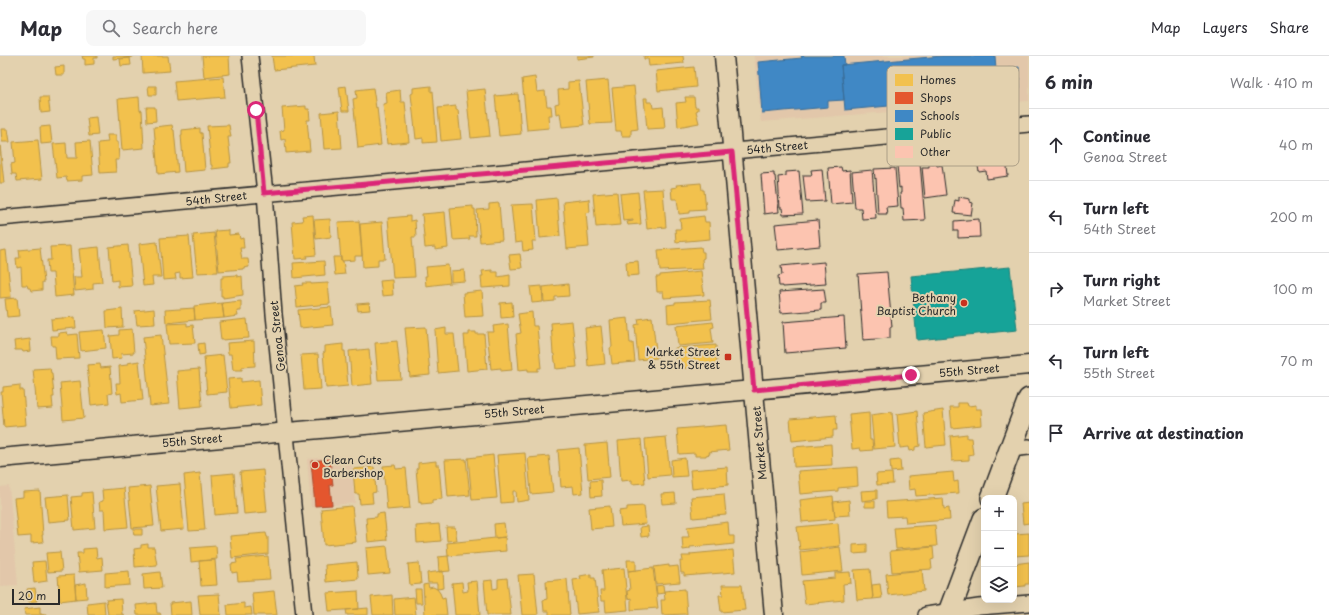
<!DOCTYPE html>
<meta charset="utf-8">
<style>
body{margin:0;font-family:"Playpen Sans",sans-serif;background:#f7f7f7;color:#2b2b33}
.controls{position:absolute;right:12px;bottom:12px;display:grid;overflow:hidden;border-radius:8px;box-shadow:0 4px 16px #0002}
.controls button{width:36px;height:36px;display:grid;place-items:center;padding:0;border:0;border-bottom:1px solid #e1e1e2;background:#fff;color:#2b2b33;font:20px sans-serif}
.scale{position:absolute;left:12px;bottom:10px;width:48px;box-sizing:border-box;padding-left:4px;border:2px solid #2b2b2b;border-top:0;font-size:11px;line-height:14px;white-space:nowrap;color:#2b2b2b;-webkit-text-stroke:3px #e3d1ae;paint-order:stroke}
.stop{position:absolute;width:12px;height:12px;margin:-9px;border:3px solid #db2777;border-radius:50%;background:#fff}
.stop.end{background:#db2777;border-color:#fff;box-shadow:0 1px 4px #0008}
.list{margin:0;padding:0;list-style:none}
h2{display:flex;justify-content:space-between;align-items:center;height:52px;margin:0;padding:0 16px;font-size:17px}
h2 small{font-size:13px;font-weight:400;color:#7c7c81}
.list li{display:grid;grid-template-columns:26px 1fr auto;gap:12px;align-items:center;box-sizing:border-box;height:72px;padding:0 16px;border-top:1px solid #e1e1e2}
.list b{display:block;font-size:15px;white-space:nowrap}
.list p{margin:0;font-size:13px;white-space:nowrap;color:#7c7c81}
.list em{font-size:13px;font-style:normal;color:#7c7c81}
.icon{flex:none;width:22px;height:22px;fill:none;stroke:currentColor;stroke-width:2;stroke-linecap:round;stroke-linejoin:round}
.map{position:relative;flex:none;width:1029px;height:559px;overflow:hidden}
header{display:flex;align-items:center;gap:24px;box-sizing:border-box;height:56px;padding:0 20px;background:#fff;border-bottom:1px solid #e1e1e2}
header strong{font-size:19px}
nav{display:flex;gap:22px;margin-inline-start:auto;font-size:14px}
.search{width:280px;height:36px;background:#f7f7f7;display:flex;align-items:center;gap:10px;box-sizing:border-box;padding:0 14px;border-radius:8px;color:#7c7c81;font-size:15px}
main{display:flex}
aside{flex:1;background:#fff}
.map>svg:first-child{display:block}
.built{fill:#e2c7aa}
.homes{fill:#f2c14e;stroke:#b69444}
.shops{fill:#e4572e;stroke:#ac4a2d}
.schools{fill:#3f88c5;stroke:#396c97}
.public{fill:#17a398;stroke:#1d7f77}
.building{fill:#fcc4b0;stroke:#2b2b2b}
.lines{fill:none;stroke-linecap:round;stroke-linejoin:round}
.minor-casing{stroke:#2b2b2b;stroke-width:18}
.tertiary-casing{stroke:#2b2b2b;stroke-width:21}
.secondary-casing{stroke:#2b2b2b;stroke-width:24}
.minor{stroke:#e3d1ae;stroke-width:15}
.tertiary{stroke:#e3d1ae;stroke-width:18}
.secondary{stroke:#e3d1ae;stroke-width:21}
.route{stroke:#db2777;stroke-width:5}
.poi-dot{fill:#c8321e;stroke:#e3d1ae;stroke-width:1.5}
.labels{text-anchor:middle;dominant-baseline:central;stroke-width:4;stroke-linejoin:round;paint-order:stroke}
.street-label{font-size:11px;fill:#2b2b2b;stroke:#e3d1ae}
.poi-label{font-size:11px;fill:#2b2b2b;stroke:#e3d1ae;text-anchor:end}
.key{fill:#e3d1ae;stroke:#ac9f87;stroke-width:1}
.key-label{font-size:11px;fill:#2b2b2b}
</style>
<header>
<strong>Map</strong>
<div class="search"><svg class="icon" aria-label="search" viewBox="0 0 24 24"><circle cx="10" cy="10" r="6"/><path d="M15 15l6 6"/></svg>Search here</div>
<nav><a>Map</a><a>Layers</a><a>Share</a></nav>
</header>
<main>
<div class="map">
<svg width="1029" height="559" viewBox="0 0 1029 559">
<rect width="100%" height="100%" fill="#e3d1ae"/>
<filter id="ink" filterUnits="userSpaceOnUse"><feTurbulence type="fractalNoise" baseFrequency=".025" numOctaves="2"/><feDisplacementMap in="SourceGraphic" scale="8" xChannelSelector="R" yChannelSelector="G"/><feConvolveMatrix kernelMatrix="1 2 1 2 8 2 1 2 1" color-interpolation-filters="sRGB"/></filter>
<g filter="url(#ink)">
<path class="built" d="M754 0H1029V45L761 66Z
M351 399 355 447 311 451 307 403Z
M9 430 18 529 0 530V431Z"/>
<path class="homes" d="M82 0H97V2H94V8L85 9V3H83Z
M113 0H133V1L113 3Z
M142 0H168L170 15 143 17Z
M202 0H229L230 18 204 21Z
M272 0H314L315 10 274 14Z
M577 0H594V1L577 3Z
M644 0H683L684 7 649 10 648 3H644Z
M130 2 131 9 121 10 120 3Z
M64 10V19H56L55 11Z
M694 11 696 31 658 35 656 15Z
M223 21 225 41 176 45 174 25Z
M535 21 537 36 545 35 547 50H551L552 59H548L549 72 527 74 522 23Z
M608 24 612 67 590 68 586 26Z
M579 25 584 69 562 71 560 57 556 58 555 48 559 47 558 34 568 33V26Z
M148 30H156V39H149Z
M346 30 349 55H342L339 31Z
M431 30V36L433 35 437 86 423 87V82L416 83 411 38 413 37V32Z
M634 30 638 73 631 74V80H622L621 75H616L612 32Z
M373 32 376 52 377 51 381 89 358 92 353 43 357 42 356 34Z
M485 33 490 80 471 82 466 35Z
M400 34 401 46H405L409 86 387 88 383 48 387 47 386 36Z
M518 38 521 78 499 80 495 40Z
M40 41H48L50 56 41 57Z
M139 41 140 55 142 54 144 92 122 94 118 43Z
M685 41H694L695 51H698V54L696 55 699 67 678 71 676 47 686 46Z
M644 42H647V46H652L653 52 663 51 665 72 647 73Z
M306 50V53H309L310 64H307L310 95 286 97 285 83 281 84 280 75 284 74 282 52Z
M456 50V54H458L461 83 441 85 438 52Z
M146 51H155L156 65 147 66Z
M339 55 342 92 324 93 321 57Z
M96 61 98 79 89 80 87 62Z
M172 69 173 74H174L178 116 158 118 154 71Z
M229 69 231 81H228L231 107H229V111L212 113V109H211L207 70Z
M50 70 52 87 41 88 40 71Z
M200 72V77H202L205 114 184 116 181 79H182V74Z
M1 73H8L10 86H2Z
M107 79H116V86H118L119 104H115L116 116 100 117 98 87 108 86Z
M38 84 42 123 17 125 16 118H12L11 108 15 107 13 86Z
M90 85 93 119 82 120V124L67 125 66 121 57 122 53 88 66 87 67 102H77L76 86Z
M0 89 4 127H0Z
M701 127 702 134H704L706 153 690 154V157L679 158 677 143H672L671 132 677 131 676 129Z
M663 133 666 171 647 173 643 134Z
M617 136 620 169 596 171 593 138Z
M638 136 641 168 628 169 627 166 633 165V164L623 165 620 138Z
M557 142 560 180 540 182 537 144Z
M589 143 590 156 586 157 589 191 567 193 563 146Z
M499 147 502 184 480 186 477 154 489 153V148Z
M533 148 536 185H532L533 194 523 195 522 186 515 187 511 149Z
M473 150V153H475L476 180H469L470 183 453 184 450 152Z
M445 156 448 192 435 194V191L425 192 422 158Z
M313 159 316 199 306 200 307 202 295 203 292 166 303 165 302 160Z
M410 160V165L415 164 416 181H412L415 221 393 222 388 162Z
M704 160 705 166H709L710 183 676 186 675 173H681L680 163Z
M330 163 331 181 316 183 314 164Z
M359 165 362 200H355V204L341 205 338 166Z
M382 166 385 203H378V210L363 211 360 168Z
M229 174V179L239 178 240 183 243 182 244 192H240L242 203H248L249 211 243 212V213L219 215 215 175Z
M214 177 218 216 197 217 193 179Z
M189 180 193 221 180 222V217L175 218 176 223 163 224 160 182Z
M157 186 161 221H152L153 229 143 230 139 188Z
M128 189 132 230 118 231V224L112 225 109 191Z
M70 190 74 239 55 241 53 217H48L47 204H51L50 191Z
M99 191 102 226 93 227V233L75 235 74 221H82L79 193Z
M701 191 702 196H704V202L702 203 703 213 660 215 658 194Z
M40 192 44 226H42V234L31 235 30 232H28L27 229H22L21 211 17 212 16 202H20L19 194Z
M6 194 11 241 0 242V195Z
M520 198 522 212 511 213 509 199Z
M333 201H341V205H343L345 218 335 219Z
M324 205 325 219 294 222 293 207Z
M638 205 639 219 627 220 626 206Z
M448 209 450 227 426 230 425 220H427L426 211Z
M464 214 465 225 451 226V215Z
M492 214V216H498V221L510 219V230L482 232 481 220H483L482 215Z
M701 215 704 239 664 242 663 236H657L656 221H660V219Z
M237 219V221L242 220 243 239 223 242V240H221V222H223V220Z
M392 224 393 239 382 240 380 225Z
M302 227H311V228L328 227 330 248 297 251 295 230 303 229Z
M568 228 569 240 555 241V245L544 246 543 231Z
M542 230 543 246 532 247 530 231Z
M482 235 484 260 465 261 463 237Z
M17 242 19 260 7 261 5 243Z
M710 244 712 263 668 267 667 249 675 248V246Z
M241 245V255H237L238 260 224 262 222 247Z
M512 246 513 261 501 262 500 247Z
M222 247 224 262 195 264 194 250Z
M369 247 370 254 358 255 357 248Z
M331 251 333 269 300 272 298 254Z
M194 252 195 264 166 267 165 254Z
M122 253 123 271 107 272 106 255Z
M154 253 155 268 137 269 135 255Z
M532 256 533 270H537L541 312H538V315H528V313L519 314 516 278 521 277 518 258Z
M75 261 76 272 52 274 51 263Z
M652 261 657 302 638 304 635 269 639 268 638 263Z
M628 262 630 287H633L635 306 612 308 610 292 612 291 610 264Z
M247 263 249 282 221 284 219 266Z
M572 265 577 311 556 313 554 298H553L551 267Z
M713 266 714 271 711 272 713 287 678 290 676 270Z
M187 267V270L193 269 195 287 169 288 167 268Z
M508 268 512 314 501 315V312L491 313 487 276H494L493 270Z
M601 270 605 308 588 310 585 272Z
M426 271 430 319 410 321 405 272Z
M446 272V278H454L458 315 438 317 435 274Z
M132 273 134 297 121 298 122 302 112 303 110 280 119 279V274Z
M104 274 106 292 81 295 79 276Z
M67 276 68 279 77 278 79 302 56 303 55 290H52L51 280H59V277Z
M469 276H476V278H484L487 313 467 315 464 279H469Z
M161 279 169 348 150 350 143 281Z
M30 283 31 295 23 296 22 294H15L14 285Z
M254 285 255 310 242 311V314H233L231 298H228L227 287Z
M397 285 401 323 378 324 375 287Z
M204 287 205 298 199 299 198 288Z
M343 288V295H345L348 330 326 332 323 297 325 296V290Z
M716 289 717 309 677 313 675 292Z
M369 293 372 328 352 330 349 295Z
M318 298 321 333 304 334 301 299Z
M223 299 227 336 207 338 204 301Z
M139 305 143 344 122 346 121 337 117 338 116 327H120L119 310 127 309V307Z
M100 308 101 312 110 311 112 337 108 338 109 347 91 349 87 309Z
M50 312 51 317H52L54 341H52L53 352 37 353 33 313Z
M199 313 202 350 180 352 177 315Z
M241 322V326L259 324 261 349 231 352 228 323Z
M80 325 84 362 63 364 60 327Z
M20 329V334H23L26 369 4 371 1 336H3V331Z
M958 347H967L968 350 976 349V353H981L982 369 952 372 950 351H958Z
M943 354 946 389 926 391 923 357Z
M917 355 920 390 915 391V394L910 395 909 391 900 392 897 358Z
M869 356 870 384H872L873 394 861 395 860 392 852 393 849 358Z
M892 356 895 391 874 393 871 359Z
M836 359 837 374H833V381L792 385 790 363Z
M726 369 729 394 709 396 710 398 706 399V400H695V397L679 398 677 373Z
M967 378V382H971L973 398 969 399V404L952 405 950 380Z
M666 381 670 419 648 421 645 383Z
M641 383 645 427 632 428V424L621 425 618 385Z
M607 387 610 421 588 423 585 389Z
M831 388 832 409 794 411 793 391Z
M579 392 583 437 574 438 573 430 561 431 558 394Z
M525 397 529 444 517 446 516 435H513V446L501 447 497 399Z
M493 399 497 442 472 444 468 402Z
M549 400 553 436 531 438 528 402Z
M685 402 687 420 672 421 671 404Z
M466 403 470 439 448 441 445 404Z
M900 404 901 415 891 416 890 405Z
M436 405V409H439L442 443 432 444V447L421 448V445L419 446 416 413 418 412V407Z
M395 409 396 413 406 412 410 452 387 454 383 410Z
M374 411 376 436 372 437 373 447 360 448 359 438H355L353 413Z
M727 411 728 429 692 433 690 414Z
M857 411 858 430 838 432V435L800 438 798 415Z
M263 414 267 456 244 458 240 416Z
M953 416 954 426 958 425 959 437 916 440 915 433 909 434 908 420Z
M200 417 205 474 189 475 184 419Z
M234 417 237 457 215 459 212 419Z
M892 417 893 428 877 429 876 418Z
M601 424 602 440 591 441 590 425Z
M180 428 184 473 161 475 156 430Z
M150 430 154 470 132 472 128 432Z
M124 432 128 471 105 473 104 454H100L99 446 103 445 102 434Z
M877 434V443L862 445 861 435Z
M40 435 43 479H42L43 486 31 487V480L18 481 14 442 23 441V436Z
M92 436 95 472 74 474 71 441 82 440V437Z
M675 437 676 447 662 448 661 438Z
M724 438 726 459 693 462 691 441Z
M68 439 70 464 48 466 45 441Z
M833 440 835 463 802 466 800 444Z
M943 442 944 453 949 452 950 464 906 467 905 460 887 461 886 446Z
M849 444 850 459 835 460 833 446Z
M865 445H875V451H865Z
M1029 447V467L1023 468 1021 448Z
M352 450 356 486 324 489 321 453Z
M610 450 612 471 591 473 589 452Z
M644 450 646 468 621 470 619 455 627 454V451Z
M384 457 387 484 368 486 366 462 377 461V458Z
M728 466 729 480H734V488L716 490V489L690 491V493L683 494 682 481H689L687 471Z
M504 467 506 481 495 482 494 468Z
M838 467 840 490 800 494 797 471Z
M439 468 441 485 417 487 416 470Z
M935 469 937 490 896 493 894 472Z
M648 470 649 480 641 481 640 471Z
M446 471H455L457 484 447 485Z
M133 473H142V479H134Z
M266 477 267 481H268V498L232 502 230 480Z
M1029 477V499L1014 500V478Z
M505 481 506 495 448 500 447 487Z
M148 488V491H154L157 509 135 511 134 493 141 492V489Z
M867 488V497L853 498V489Z
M216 490 217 503 191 506 190 492Z
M387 490 390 517 368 519 366 492Z
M840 491 843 515 802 519 800 496Z
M933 491 934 503 931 504 932 513 892 516 890 495Z
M96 492 97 502 102 501 103 514 79 516 77 497H83V493Z
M733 494 735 516 684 520V517H681L680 505H683L682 500H690V498Z
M60 496 62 515 48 516 46 497Z
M268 500 270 523 238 525 237 516 232 517 231 508 237 507 236 503Z
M448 500 450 515 439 516 438 501Z
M215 504 217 529 201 530 199 505Z
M627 504H636V514L628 515Z
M45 505 47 525 34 527 32 506Z
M357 506 358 523 326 526 325 509Z
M1029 506V528H1025V530L1014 531V508Z
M419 507 421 528 410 529 408 508Z
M669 509V511L678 510 680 526 656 528 654 511Z
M624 512 628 554 606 556 605 545H601L600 535H604L602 514Z
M653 512 658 552 631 554V542L628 543 627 535 630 534 628 515Z
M870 513 873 543 857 544 854 514Z
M922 514 924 535 888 539 886 518Z
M129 515 130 529 105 531V517Z
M443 515 444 532 437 533V527H428L427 517Z
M160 516 162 532 144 533 143 518Z
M850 516 851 527 843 528 844 544 805 548 802 525 835 522V517Z
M534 518 538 559H522L518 519Z
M591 518V522H595L599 556 577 558 573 524 581 523 580 520Z
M74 519 76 543 60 545 58 520Z
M507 522 511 559H487L484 525 492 524 493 533 498 532V523Z
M567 523 570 559H549V555H544L543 544 547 543 546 525Z
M477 525 480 559H455L452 527 462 526 463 536 468 535 467 526Z
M86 527 87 542 76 543 75 529Z
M428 528 429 532 433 531 437 533 440 537 442 542 445 541 447 559H425L423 529Z
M880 528 882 542 873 543 872 529Z
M663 529 664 537 657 538 656 530Z
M722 529H742L745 554 721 556 719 539H723Z
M35 532 37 545 29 546 27 533Z
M415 533H421L422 547H416Z
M685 533 687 558 662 559 661 544H665L664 535Z
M274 535 277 559H254L252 537Z
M358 535 359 553 329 555 327 537Z
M219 538 221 559H200L198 539Z
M392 539 393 559H373L371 541Z
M414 541 416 559H395L394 543Z
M121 543 122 558 124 559H108L106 544Z
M104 545 105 559H88L87 547Z
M191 545 192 559H171L170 547Z
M156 547 157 557H160L161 559H137L136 549Z
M244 547V552L251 551 252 559H228L227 549Z
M40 551V558H46V559H25L24 553Z
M368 552V559H347L346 554Z"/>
<path class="shops" d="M330 403 333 429H330L332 449 315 450 311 405Z"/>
<path class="schools" d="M801 0H844L845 9H841L844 44 828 45V51L762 57 758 6 802 2Z
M942 0H995L996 14 1019 11 1020 32 1008 33 1007 22 997 23 998 40 845 54 841 9Z"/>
<path class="public" d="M1010 211 1017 274 917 284 911 220Z"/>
<path class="building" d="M1001 98V101L1013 100 1014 110 1007 111 1008 120 987 123 986 115 979 116 977 104 985 103 984 100Z
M920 107 925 164 904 165 903 152H901L900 137H901V131L899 132 897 109Z
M936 107 937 110 942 109 946 139 925 142 922 111H929V108Z
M841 111 842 115 850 114 852 146 831 148 828 112Z
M895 112 898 150 886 151 887 158H878L876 122 875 123 874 113Z
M822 113 825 145 806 146 803 119H812L811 114Z
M872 114 876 162 862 163 861 152H855L852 116Z
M799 115 803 158 783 159 782 152H780L778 121 786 120V116Z
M774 117V120H775L779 156 764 158 761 118Z
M959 141 970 143V146L973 147 971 159 953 157 955 144 959 145Z
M979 163 980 181 958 182V175H954V165Z
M818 164 820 190 778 194 775 168Z
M824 206 826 228 783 231V230H779L778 220 782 219 781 210Z
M887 216 892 271H890V282L863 284 858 218Z
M824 233 826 247H821V254L781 257 779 236Z
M844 261 846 292 785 297 783 266Z"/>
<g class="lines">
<defs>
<path id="minor" d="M250 0 265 137 274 258 304 559
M0 162 1029 68
M1010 393 1029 391
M926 559 979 551 1029 547"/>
<path id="tertiary" d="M724 0 774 559
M0 402 1029 309"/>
<path id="secondary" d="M992 442 1029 343
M948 559 984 463"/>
</defs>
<use href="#minor" class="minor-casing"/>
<use href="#tertiary" class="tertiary-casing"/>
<use href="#secondary" class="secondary-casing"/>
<use href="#minor" class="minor"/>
<use href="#tertiary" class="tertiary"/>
<use href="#secondary" class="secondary"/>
</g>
</g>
<g class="lines" filter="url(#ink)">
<path class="route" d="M256 54 264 137 732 96 754 334 911 319"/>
</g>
<g class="poi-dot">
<circle cx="964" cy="247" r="4"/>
<rect x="724" y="297" width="8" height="8" rx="2"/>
<circle cx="315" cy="409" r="4"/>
</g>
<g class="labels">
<g class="street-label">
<text transform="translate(777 91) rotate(-5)">54th Street</text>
<text transform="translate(216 142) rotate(-6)">54th Street</text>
<text transform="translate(277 280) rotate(-96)">Genoa Street</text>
<text transform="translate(969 314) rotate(-5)">55th Street</text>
<text transform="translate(514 355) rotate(-5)">55th Street</text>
<text transform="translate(192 384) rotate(-5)">55th Street</text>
<text transform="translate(759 387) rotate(-95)">Market Street</text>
</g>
<g class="poi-label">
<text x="956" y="241">Bethany<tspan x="956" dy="13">Baptist Church</tspan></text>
<text x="720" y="295">Market Street<tspan x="720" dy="13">&amp; 55th Street</tspan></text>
<text x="323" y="403" text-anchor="start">Clean Cuts<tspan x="323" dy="13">Barbershop</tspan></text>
</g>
</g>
<rect x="887" y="10" width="132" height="100" rx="6" class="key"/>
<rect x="895" y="18" width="18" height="12" fill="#f2c14e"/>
<rect x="895" y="36" width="18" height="12" fill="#e4572e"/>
<rect x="895" y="54" width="18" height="12" fill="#3f88c5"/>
<rect x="895" y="72" width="18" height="12" fill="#17a398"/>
<rect x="895" y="90" width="18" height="12" fill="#fcc4b0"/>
<g class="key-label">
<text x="920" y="28">Homes</text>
<text x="920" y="46">Shops</text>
<text x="920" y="64">Schools</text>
<text x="920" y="82">Public</text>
<text x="920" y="100">Other</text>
</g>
</svg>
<div class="controls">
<button>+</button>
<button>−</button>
<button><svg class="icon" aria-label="layers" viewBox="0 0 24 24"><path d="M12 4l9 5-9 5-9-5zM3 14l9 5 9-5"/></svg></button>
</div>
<div class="scale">20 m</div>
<div class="stop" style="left:256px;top:54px"></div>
<div class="stop end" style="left:911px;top:319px"></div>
</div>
<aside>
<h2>6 min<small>Walk · 410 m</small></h2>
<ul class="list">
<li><svg class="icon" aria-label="ahead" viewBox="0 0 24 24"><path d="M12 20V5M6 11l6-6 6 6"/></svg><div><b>Continue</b><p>Genoa Street</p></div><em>40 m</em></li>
<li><svg class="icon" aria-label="left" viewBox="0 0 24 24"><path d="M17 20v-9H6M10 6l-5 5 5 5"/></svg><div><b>Turn left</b><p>54th Street</p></div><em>200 m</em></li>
<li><svg class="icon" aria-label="right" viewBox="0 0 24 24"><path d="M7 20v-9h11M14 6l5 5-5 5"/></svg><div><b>Turn right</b><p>Market Street</p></div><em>100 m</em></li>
<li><svg class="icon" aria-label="left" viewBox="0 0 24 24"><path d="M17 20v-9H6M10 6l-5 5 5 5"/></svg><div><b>Turn left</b><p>55th Street</p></div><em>70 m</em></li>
<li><svg class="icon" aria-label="arrive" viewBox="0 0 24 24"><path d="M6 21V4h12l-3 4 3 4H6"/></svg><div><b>Arrive at destination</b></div></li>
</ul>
</aside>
</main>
